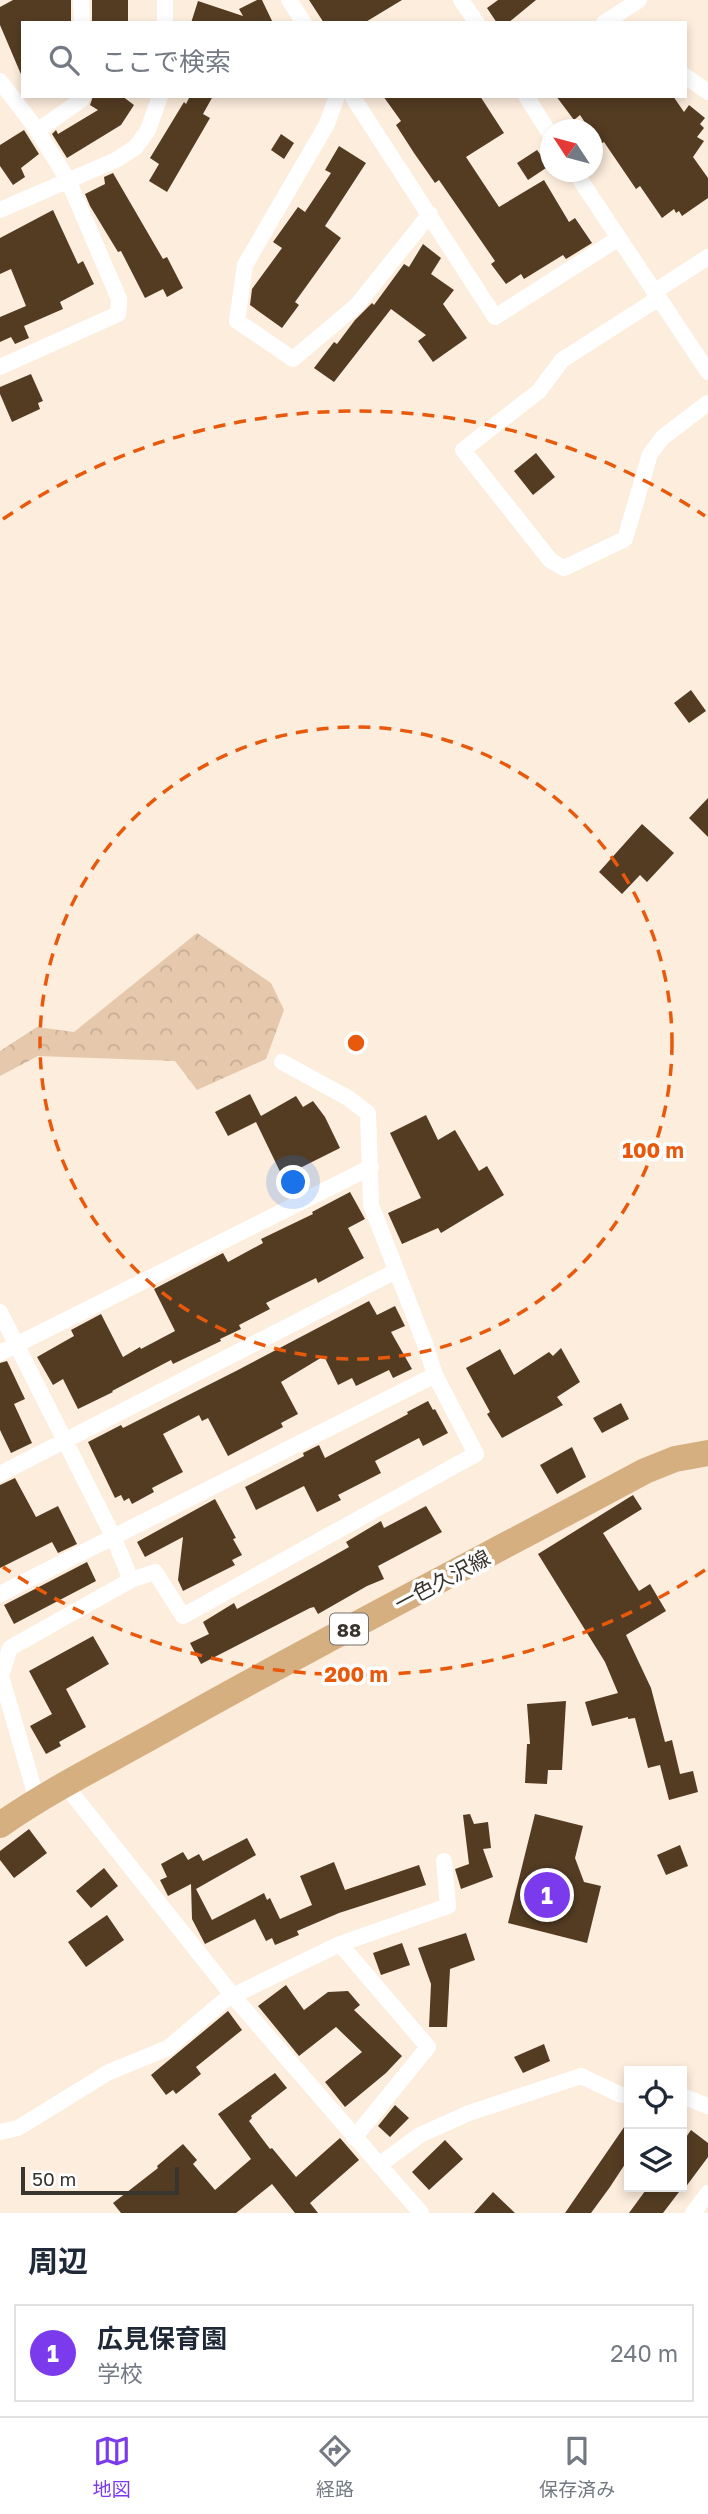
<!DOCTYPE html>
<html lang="ja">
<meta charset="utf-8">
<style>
body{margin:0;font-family:"Golos Text","Noto Sans JP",sans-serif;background:#f6f6f7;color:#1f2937}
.controls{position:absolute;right:21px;bottom:21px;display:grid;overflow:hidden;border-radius:0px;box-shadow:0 4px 10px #0003}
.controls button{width:63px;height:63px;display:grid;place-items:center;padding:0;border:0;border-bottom:2px solid #e0e1e3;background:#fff;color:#1f2937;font:35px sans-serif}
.compass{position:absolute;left:540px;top:119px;width:63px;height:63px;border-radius:50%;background:#fff;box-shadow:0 4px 10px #0003;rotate:306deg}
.scale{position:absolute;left:21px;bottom:18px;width:158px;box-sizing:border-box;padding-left:7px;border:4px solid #3a342e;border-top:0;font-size:19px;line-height:24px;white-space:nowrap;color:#3a342e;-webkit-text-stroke:5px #fff;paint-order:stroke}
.you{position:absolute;left:294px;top:1183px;width:24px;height:24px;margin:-18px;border:5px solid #fff;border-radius:50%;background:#1a73e8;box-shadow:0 0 0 10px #1a73e833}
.badge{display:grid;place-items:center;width:46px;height:46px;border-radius:50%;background:#7c3aed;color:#fff;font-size:23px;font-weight:700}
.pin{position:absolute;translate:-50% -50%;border:4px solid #fff;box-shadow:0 2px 7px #0006}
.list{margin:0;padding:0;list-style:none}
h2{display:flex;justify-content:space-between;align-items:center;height:91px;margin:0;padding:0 28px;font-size:30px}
h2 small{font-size:23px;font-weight:400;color:#747a83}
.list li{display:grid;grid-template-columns:46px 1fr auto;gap:21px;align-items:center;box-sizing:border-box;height:98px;margin:0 14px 14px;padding:0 14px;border:2px solid #e0e1e3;border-radius:0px}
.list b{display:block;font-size:26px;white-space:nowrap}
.list p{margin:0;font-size:23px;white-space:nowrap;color:#747a83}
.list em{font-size:23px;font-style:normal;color:#747a83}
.icon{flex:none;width:38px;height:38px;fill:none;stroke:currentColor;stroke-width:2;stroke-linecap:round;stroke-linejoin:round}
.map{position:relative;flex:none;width:708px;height:2213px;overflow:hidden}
.search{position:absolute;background:#fff;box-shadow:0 4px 10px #0003;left:21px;right:21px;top:21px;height:77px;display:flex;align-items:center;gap:18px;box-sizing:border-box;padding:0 24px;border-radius:0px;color:#747a83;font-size:26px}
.sheet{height:203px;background:#fff}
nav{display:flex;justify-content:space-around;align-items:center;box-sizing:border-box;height:98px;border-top:2px solid #e0e1e3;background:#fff;font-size:19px;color:#747a83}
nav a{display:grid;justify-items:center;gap:4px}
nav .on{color:#7c3aed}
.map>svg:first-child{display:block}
.forest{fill:url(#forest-crowns)}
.building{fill:#543c23}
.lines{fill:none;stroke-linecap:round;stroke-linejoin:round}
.minor{stroke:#fff;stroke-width:16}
.primary{stroke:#d6af80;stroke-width:26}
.ring{fill:none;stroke:#e8590c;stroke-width:3.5;stroke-dasharray:12 9}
.labels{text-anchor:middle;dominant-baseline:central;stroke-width:7;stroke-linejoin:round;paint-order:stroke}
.shield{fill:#fff;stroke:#75716d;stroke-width:2}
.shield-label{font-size:19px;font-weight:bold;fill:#3a342e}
.street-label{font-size:21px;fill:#3a342e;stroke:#fff}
.centre{fill:#e8590c;stroke:#fff;stroke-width:3.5}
.ring-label{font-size:21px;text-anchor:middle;font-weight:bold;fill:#e8590c;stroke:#fff;stroke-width:7;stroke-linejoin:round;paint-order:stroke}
</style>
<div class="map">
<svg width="708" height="2213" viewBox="0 0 708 2213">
<defs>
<pattern id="forest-crowns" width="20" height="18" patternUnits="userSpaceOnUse" patternTransform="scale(1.75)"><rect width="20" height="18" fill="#e6c9ac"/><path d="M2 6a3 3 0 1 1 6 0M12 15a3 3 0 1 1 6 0" fill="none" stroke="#c6ad94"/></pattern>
</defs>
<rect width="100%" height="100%" fill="#fdeddd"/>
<path class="forest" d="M197 933 271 983 284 1010 266 1059 197 1090 175 1061 38 1056 0 1076V1051L37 1027 74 1032Z"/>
<path class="building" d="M13 0H71V23H23V79L0 25V7Z
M92 0H128V23H92Z
M257 0H262L273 23H191L198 1 243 16 239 9Z
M309 0H402L364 23H324Z
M498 0H536L508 23H497L487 8Z
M93 96H122L134 105 121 125 67 158 52 134 56 130 58 134 98 110 90 105Z
M190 96H213L203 114 210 118 167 192 149 181 159 164 150 158 184 102 186 104Z
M383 96H480L504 133 466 157 499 207 544 180 569 222 575 218 592 243 566 259 563 255 524 279 521 274 506 284 491 264 495 261 439 180 435 183 414 153 396 125 401 121Z
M556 96H673L684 112 689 105 705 118 700 124 704 128 697 137 704 141 693 157 708 178V198L682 216 679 211 676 213 674 209 662 218 640 186 636 189 604 142 600 144 592 130H590L580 115 574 120Z
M24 130 39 154 21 168 25 177 13 185 0 166V145Z
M281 134 294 143 284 159 271 150Z
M339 146 366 163 325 226 341 238 295 302 299 305 282 328 250 305 252 289 282 248 273 242 298 207 305 212 331 173 325 170Z
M537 150 549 166 528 180 517 163Z
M113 173 163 259 167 257 183 288 167 297 163 289 145 298 121 251 118 252 90 206 85 194 105 184 104 177Z
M53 210 78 264 83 261 94 284 60 302 63 309 24 326 29 338 15 344 11 337 0 342V317L26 306 11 269 0 274V238Z
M423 244 441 258 431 274 454 290 443 304 467 338 433 362 418 341 426 335 391 309 334 382 314 368 334 342 337 344 355 320 372 303 374 305 404 264 409 267Z
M31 374 43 401 38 403 40 409 12 422 0 394V387Z
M536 453 555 477 533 495 514 471Z
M691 690 706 711 689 723 674 703Z
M708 798V837L689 818Z
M642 824 674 853 647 882 640 875 622 894 599 872Z
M250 1094 261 1116 296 1096 303 1107 313 1101 325 1117 340 1148 300 1168 305 1177 287 1186 256 1122 228 1136 215 1112Z
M426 1115 438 1140 455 1130 479 1171 487 1166 504 1195 441 1233 438 1228 402 1244 388 1213 421 1198 390 1133Z
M350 1192 365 1219 348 1228 364 1258 318 1283 316 1278 266 1303 270 1309 239 1325 241 1329 220 1339 221 1341 173 1364 171 1360 112 1391 113 1392 78 1409 63 1379 53 1385 37 1357 74 1336 71 1330 101 1314 123 1357 140 1347 141 1349 175 1331 154 1289 223 1253 228 1262 263 1243 261 1239 313 1214 312 1212Z
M369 1301 377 1315 395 1306 405 1326 391 1332 412 1369 393 1378 389 1370 356 1386 352 1378 338 1385 324 1356 281 1382 298 1414 281 1423 283 1427 228 1456 208 1418 202 1421 199 1415 163 1434 183 1472 152 1488 154 1492 132 1504 129 1498 124 1501 121 1495 115 1498 88 1442 121 1425 123 1428 236 1371Z
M561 1348 580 1382 557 1397 563 1405 502 1438 487 1414 490 1412 466 1368 500 1349 514 1375 549 1352 553 1356Z
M7 1361 25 1399 14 1404 32 1443 11 1453 0 1430V1363Z
M428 1401 433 1410 435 1409 448 1433 423 1446 419 1438 375 1461 381 1473 338 1495 341 1500 317 1512 304 1486 256 1510 245 1487 304 1456 303 1453 319 1445 325 1458 408 1414 407 1412Z
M621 1403 629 1419 602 1433 593 1418Z
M572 1447 586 1477 557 1494 540 1465Z
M15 1478 36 1517 58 1506 77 1544 58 1553 52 1542 0 1568V1485Z
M633 1495 642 1509 603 1533 639 1591 650 1584 666 1611 626 1635 651 1688 665 1742 672 1740 680 1774 693 1771 698 1792 669 1800 660 1765 648 1768 635 1718 628 1719V1717L592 1726 585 1702 618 1693 605 1662 538 1554Z
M215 1499 236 1538 233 1539 242 1555 232 1560 235 1565 183 1591 178 1580 183 1537 145 1557 137 1542Z
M426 1506 442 1532 378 1566 384 1579 367 1586 318 1614 314 1607 310 1608 201 1664 190 1643 209 1634 203 1622 234 1603 237 1609 319 1564 349 1547 346 1542 381 1521 384 1528Z
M87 1562 96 1581 14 1624 4 1605Z
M93 1636 109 1664 66 1689 86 1727 59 1742 61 1746 46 1754 30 1726 52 1714 29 1671Z
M566 1701 562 1770H548L547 1784 525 1783 527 1744H530L527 1704Z
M470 1814 474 1824 488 1822 491 1848 483 1849 493 1877 461 1889 455 1869 469 1864 463 1815Z
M535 1814 583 1826 575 1858 584 1882 601 1886 587 1943 508 1923Z
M29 1829 47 1853 14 1878 0 1860V1851Z
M247 1838 256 1855 196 1889 212 1920 264 1893 267 1900 270 1898 280 1919 312 1905 300 1876 334 1862 345 1890 419 1865 426 1885 339 1913 297 1931 299 1935 275 1945 272 1938 266 1941 255 1919 205 1944 192 1919 191 1884 168 1896 160 1880 167 1877 161 1864 183 1852 188 1860 199 1854 203 1861Z
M680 1845 688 1866 666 1875 657 1855Z
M104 1868 118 1886 91 1908 76 1891Z
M107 1915 124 1940 86 1967 68 1942Z
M466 1933 475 1960 450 1969 447 2027H429L431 1984 418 1948Z
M402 1943 410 1965 381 1975 373 1953Z
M286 1985 304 2010 328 1992 348 1991 360 2005 354 2010 402 2056 386 2073 345 2107 325 2082 362 2052 336 2027 299 2056 258 2006Z
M228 2011 242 2030 196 2067 201 2074 176 2094 173 2090 166 2095 151 2075Z
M544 2044 550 2061 523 2073 514 2057Z
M275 2073 287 2088 251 2116 252 2118 249 2121 270 2149 272 2148 296 2177 340 2138 359 2160 310 2203 318 2213H295L272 2184 236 2213H121L113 2203 158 2168 157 2166 183 2144 197 2160 193 2164 215 2190 251 2159 218 2114Z
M395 2105 409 2118 390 2137 378 2126Z
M629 2120V2158L610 2187 591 2213H565Z
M691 2130 708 2143V2157L682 2192V2188L663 2213H629L648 2187H682V2143Z
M445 2140 463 2159 429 2190 412 2172Z
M493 2192 515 2213H474Z"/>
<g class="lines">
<path class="minor" d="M81 0 82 23
M165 0V23
M289 0 304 23
M461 0 477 23
M604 23 639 0
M685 76 708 92
M0 81 35 127 68 180 119 299 118 314 0 367
M337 96 327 124 245 265 237 321 293 359 357 305 430 214
M352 96 495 317 619 238
M526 96 550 134
M37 131 81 100 83 96
M575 172 708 372
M0 210 116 160 136 147 148 130 160 96
M654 292 708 257
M659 298 562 360 539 391 463 450 551 561 564 568 625 539 650 454 663 437 708 403
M0 1312 113 1536 131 1580 10 1648 1 1676 37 1800
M0 1353 371 1167
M0 1474 396 1271
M131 1580 155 1572 183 1616 476 1454 435 1375 425 1344 371 1205 368 1113 348 1098 282 1062
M0 1594 435 1375
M66 1786 233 1996 421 2213
M340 1944 428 2047 354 2138
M682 2096 708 2106
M0 2132 18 2128 109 2072 168 2048 226 1999 340 1944 448 1906 444 1861
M379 2165 420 2135 469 2113 581 2076 621 2095H629
M693 2213 708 2193"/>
<path class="primary" d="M0 1825C53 1788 113 1759 169 1727 326 1638 487 1556 645 1471L675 1459 708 1453"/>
</g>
<g class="ring">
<circle cx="356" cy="1043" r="316"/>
<path d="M705 1570A632 632 0 0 1 3 1567M3 519A632 632 0 0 1 705 516"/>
</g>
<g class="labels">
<rect class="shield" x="330" y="1613.5" width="38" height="31" rx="5"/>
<g class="shield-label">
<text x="349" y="1629">88</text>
</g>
<g class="street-label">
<text transform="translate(442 1580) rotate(-28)">一色久沢線</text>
</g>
</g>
<circle cx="356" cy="1043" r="10" class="centre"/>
<g class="ring-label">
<text x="653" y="1158">100 m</text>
<text x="356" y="1682">200 m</text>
</g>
</svg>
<div class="controls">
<button><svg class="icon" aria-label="locate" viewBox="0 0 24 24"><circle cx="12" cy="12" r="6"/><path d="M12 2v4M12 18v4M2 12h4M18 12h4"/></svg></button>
<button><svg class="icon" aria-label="layers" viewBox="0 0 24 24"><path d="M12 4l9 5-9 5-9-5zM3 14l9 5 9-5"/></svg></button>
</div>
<svg class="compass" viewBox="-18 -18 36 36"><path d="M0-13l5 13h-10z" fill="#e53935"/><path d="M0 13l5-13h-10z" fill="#747a83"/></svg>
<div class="scale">50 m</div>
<div class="you"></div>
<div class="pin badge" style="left:547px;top:1895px">1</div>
<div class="search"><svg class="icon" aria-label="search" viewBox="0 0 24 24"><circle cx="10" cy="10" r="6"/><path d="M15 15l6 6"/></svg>ここで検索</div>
</div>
<section class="sheet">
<h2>周辺<small></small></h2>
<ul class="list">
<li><span class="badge">1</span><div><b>広見保育園</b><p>学校</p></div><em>240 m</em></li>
</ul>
</section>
<nav>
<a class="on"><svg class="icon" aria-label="map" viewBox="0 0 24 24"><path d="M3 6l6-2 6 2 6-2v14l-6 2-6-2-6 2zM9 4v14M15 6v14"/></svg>地図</a>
<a><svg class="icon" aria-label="directions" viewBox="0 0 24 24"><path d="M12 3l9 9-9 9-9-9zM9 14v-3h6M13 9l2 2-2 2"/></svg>経路</a>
<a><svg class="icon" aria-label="saved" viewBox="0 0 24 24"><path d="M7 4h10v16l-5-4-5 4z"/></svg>保存済み</a>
</nav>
